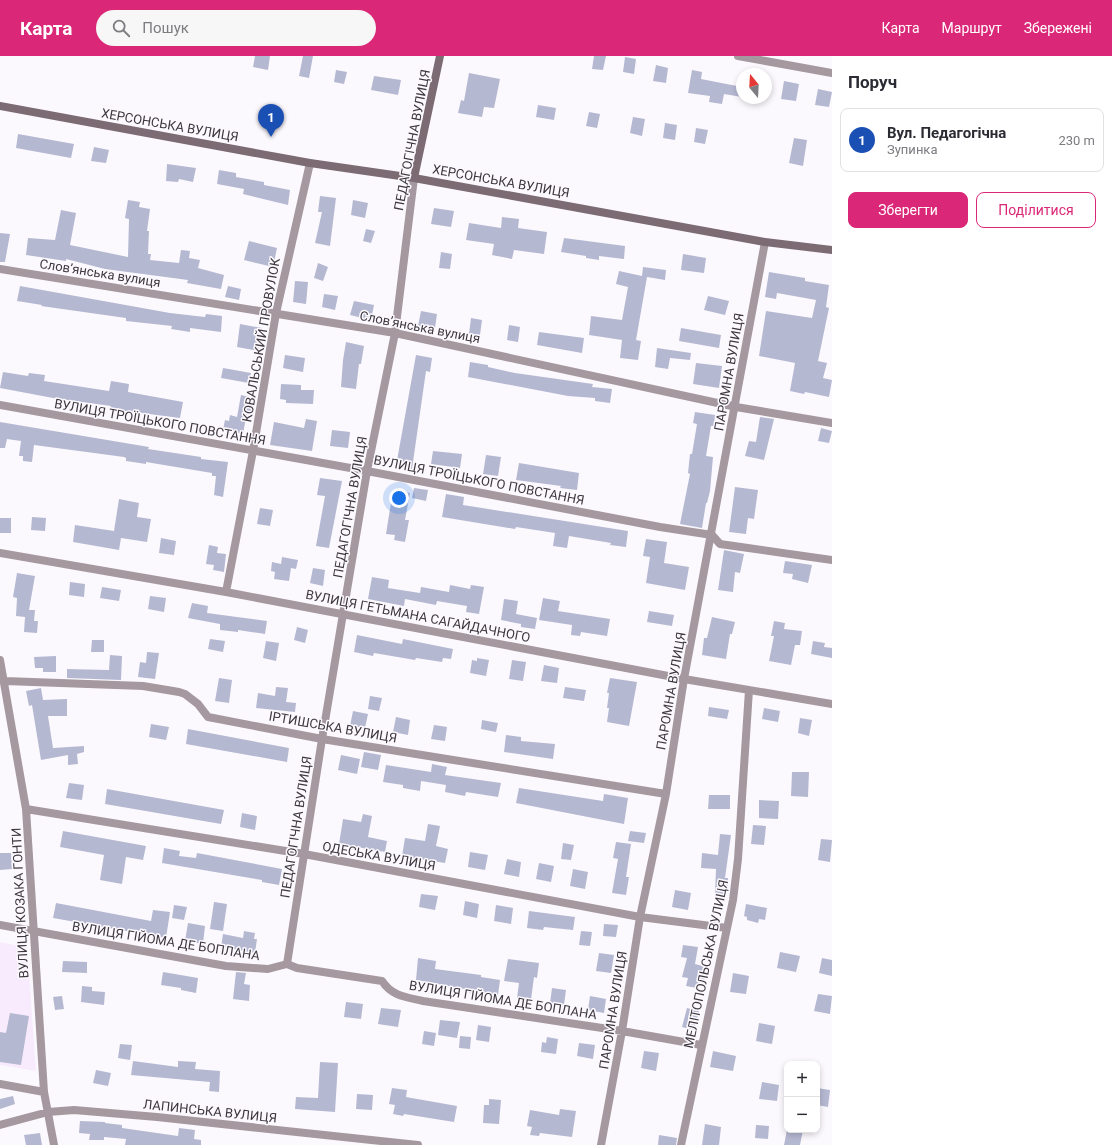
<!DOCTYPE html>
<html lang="uk">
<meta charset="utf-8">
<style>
body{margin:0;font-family:Roboto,sans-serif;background:#f7f7f7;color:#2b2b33}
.controls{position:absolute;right:12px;bottom:12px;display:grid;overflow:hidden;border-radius:8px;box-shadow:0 2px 6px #0003}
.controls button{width:36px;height:36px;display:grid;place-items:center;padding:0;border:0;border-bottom:1px solid #e1e1e2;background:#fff;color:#2b2b33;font:20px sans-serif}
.compass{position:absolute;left:736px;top:12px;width:36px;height:36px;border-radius:50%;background:#fff;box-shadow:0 2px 6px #0003;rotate:342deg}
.you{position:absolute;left:399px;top:442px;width:14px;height:14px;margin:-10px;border:3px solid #fff;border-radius:50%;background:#1a73e8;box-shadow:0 0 0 6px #1a73e833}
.badge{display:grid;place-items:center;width:26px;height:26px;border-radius:50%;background:#db2777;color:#fff;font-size:13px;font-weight:700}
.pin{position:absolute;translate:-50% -33px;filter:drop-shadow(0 1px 2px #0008)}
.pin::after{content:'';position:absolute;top:21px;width:14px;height:12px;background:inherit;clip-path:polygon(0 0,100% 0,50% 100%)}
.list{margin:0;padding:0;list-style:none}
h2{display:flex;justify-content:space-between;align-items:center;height:52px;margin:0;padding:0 16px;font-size:17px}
h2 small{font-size:13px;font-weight:400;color:#7c7c81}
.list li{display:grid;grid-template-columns:26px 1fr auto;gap:12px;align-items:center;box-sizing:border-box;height:64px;margin:0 8px 8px;padding:0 8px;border:1px solid #e1e1e2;border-radius:8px}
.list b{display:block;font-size:15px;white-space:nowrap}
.list p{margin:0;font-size:13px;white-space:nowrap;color:#7c7c81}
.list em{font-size:13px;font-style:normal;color:#7c7c81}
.actions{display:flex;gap:8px;padding:12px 16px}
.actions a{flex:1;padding:9px 0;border:1px solid #db2777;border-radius:8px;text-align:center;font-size:14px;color:#db2777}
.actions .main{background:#db2777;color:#fff}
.icon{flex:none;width:22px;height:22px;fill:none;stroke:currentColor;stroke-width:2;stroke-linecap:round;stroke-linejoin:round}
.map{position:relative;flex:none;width:832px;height:1089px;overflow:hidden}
header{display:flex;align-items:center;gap:24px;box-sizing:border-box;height:56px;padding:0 20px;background:#db2777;color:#fff}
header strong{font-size:19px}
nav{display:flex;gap:22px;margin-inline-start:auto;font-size:14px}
.search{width:280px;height:36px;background:#f7f7f7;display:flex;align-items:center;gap:10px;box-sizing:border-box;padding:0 14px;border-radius:22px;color:#7c7c81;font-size:15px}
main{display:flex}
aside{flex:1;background:#fff}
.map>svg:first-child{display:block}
.built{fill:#f7ebfd}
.building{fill:#b5b8d1}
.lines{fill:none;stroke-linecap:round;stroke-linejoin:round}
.street{stroke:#a5999f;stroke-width:8}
.secondary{stroke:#7c6b73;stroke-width:8}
.labels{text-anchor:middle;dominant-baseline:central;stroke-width:3;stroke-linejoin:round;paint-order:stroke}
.street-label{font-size:13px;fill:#3d3740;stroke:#fcf9fe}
</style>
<header>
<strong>Карта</strong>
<div class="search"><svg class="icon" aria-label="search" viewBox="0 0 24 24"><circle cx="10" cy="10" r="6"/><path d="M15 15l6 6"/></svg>Пошук</div>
<nav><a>Карта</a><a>Маршрут</a><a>Збережені</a></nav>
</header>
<main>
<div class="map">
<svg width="832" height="1089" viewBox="0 0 832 1089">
<rect width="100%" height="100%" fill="#fcf9fe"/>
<path class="built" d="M0 886 27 892 36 1015 0 1009Z"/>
<path class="building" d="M255 0H270L268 14 253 11Z
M303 0H313L309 22 299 20Z
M594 0H606L603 14 592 13Z
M625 1 636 3 634 18 623 16Z
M656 9 668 12 666 27 653 25Z
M336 14 347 16 344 28 334 26Z
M692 14 702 16 701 23 742 31V41L724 38 722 48 709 46 710 40 688 37Z
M469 17 500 23 494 52 484 51 482 61 458 57 461 44 464 45Z
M374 20 401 24 398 39 371 34Z
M784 25 799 28 796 45 781 43Z
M818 33 832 36 829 51 815 49Z
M538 49 556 52 554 64 536 61Z
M589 56 600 58 597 72 586 70Z
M633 61 645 63 642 80 630 77Z
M665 67 677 69 675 84 663 82Z
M696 72 708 74 705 88 694 86Z
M18 78 74 88 71 102 16 92Z
M794 82 807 84 803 110 789 107Z
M94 91 109 94 106 107 91 105Z
M167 108 196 112 193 126 179 123 178 126 166 125Z
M219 114 236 117V121L264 126V129L290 134 288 149 243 138 244 133 217 128Z
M320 140 336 142 330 190 315 187 322 156H318Z
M128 144 140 146 139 151 150 153 147 175H149L148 198H151L150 204 179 207 181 194 190 195 189 202 200 204 198 212 224 219 221 233 187 227 188 224 105 213 66 203V205L26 199 28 182 55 184 61 154 76 157 70 189 128 201 129 163 125 162Z
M353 144 368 147 365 162 351 159Z
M434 152 454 155 451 171 431 168Z
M502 161 519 163 518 172 547 176 544 198 514 194 512 203 492 199 494 188 466 184 469 167 501 172Z
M366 173 375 175 371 187 363 185Z
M0 177 10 178 5 206H0Z
M564 182 625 190 624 203 599 200V204L586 202V200L561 196Z
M249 185 277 192 273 211 244 204Z
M441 196 452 198 450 213 439 212Z
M683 198 706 202 704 217 681 214Z
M318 207 328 211 323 225 314 222Z
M643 211 666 214 665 224 647 221 636 284 641 285 638 304 620 302 622 284 589 279 591 260 622 264 628 231 616 228 619 215 642 220Z
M769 216 805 222V225L829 229 826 251 829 252 818 305 827 307 823 322 832 324 829 341 805 336 804 338 790 335 795 307 759 300 766 255 812 262 816 244 777 237 776 243 765 241Z
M295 225 308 226 306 248 293 246Z
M20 230 170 257 205 261 206 258 222 260 221 276 190 272V276L171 273 172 270 126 265V262L41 250 42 249 17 245Z
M228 230 241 233 239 244 225 241Z
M324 238 338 240 335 254 322 251Z
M708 240 729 245 725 259 704 254Z
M354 245 374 249 371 264 350 259Z
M421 255 437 258 435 272 418 270Z
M471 262 482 264 480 279 469 278Z
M240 268 262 272 258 295 237 291Z
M509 269 520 271 518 286 507 284Z
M681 272 721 279 719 292 679 285Z
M539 276 584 282 582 297 537 289Z
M346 286 364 290 361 308H359L356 333 341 331 343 304Z
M657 292 691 297 690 304 670 302 668 313 655 311Z
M285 299 305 302 303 316 283 312Z
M416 299 432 302 430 316 426 315 412 413 396 410Z
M470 306 488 309V311L515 317 593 328 592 331 612 333 610 347 595 345V342L568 340 468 321Z
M696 307 722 310 719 332 693 328Z
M223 312 251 317 249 327 221 322Z
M3 316 28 320 29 317 45 319 44 325 109 335 111 325 129 328 128 336 183 346 180 362 110 353 111 350 53 342 0 332Z
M281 328 301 329V334H314L313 348 286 347V344L280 343Z
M241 339 253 342 251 357 247 356 243 378 223 374 225 364 229 365 230 359 237 361Z
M695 356 715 359 714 370H711L706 400 713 401 710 435 707 447H706L702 472 680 468 690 418 688 417 690 398H692L697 368 693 367Z
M760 361 774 363 764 404 745 400 749 385 756 386Z
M306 363 317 365 312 395 270 389 274 366 304 372Z
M0 366 149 391 148 393 201 401V403L228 406 223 441 214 439 216 420H212V417L146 406V408L126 405V402L124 401 34 389 32 406 23 405V400H19L21 385 7 383 5 392H0Z
M821 372 832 375 829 387 818 385Z
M332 374 350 376 348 392 330 390Z
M433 395 462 398 460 412 431 408Z
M486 399 501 401 498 420 483 418Z
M519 407 579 417 577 434 560 432 561 430 516 424Z
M320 422 342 425 329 492 316 490 325 440 317 439Z
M735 431 758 434 754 463 748 462 746 478 729 476Z
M414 432 428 434 426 445 412 442Z
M393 434 410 437 405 464H409L405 486 394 484 395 479 386 478Z
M446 438 464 441 463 449 628 475 626 491 610 489 611 487 569 480 567 492 553 490 555 477 516 471 515 473 442 461Z
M119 443 139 447 137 461 151 463 147 486 121 482 119 494 73 486 75 469 114 475Z
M260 452 273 454 270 470 257 468Z
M32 461 46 462 45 475 31 474Z
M0 462H11V477H0Z
M161 482 176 485 174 499 159 497Z
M646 483 667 486 664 507 689 511 685 534 646 527 650 501 643 500Z
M209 489 218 491 217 497 226 498 224 516 213 514 214 509 206 508Z
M724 494 744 498 740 517 735 516 733 536 718 534Z
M282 501 298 504 296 513 291 512 289 525 274 523 275 516 271 515 272 506 281 508Z
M785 505 812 509 808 527 792 523 793 518 783 517Z
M313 512 325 514 323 530 310 527Z
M17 517 35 520 29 554H35L34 565H38L37 577 24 576 25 561 16 560 17 542 13 541Z
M372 521 389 524 388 532 420 537 421 531 449 536 450 529 470 533 471 529 484 531 479 558 466 556 467 550 437 545 436 549 405 543 404 550 368 543Z
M70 526 85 528 84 541 69 539Z
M102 531 121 534 119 545 100 542Z
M150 540 166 542 164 556 148 553Z
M543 542 560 545 558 555 610 563 607 580 581 576 580 580 571 579 572 569 539 564Z
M504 543 518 545 516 558 537 562 535 573 521 571V568L501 564Z
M192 547 208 550 207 557 267 565 265 578 238 574V576L220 574V568L188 562Z
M649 555 674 559 672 570 647 566Z
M712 561 735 566 732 578H730L726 603 702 599 704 582H707Z
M774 565 785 567 784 573 802 575 800 589H795L791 609 769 605 774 580H771Z
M297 571 308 574 305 587 294 584Z
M357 579 402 588 403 583 453 593 451 603 443 602 442 606 416 602 415 604 374 597 373 600 354 596Z
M210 583 225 585 223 596 208 593Z
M92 584H104V596H91Z
M266 585 279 587 276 605 263 602Z
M813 585 825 587 824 591 832 592V602L811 598Z
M147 596 159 597 155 623 138 621 140 606 146 607Z
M110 599 122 600 121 624 67 622V613L109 614Z
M56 600V616H43V612H35L34 601Z
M477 602 489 604 486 620 470 617 472 604 477 605Z
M512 604 526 606 523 625 509 623Z
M544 609 559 612 557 627 541 625Z
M219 622 232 624 229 647 215 645Z
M610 622 637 626 629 670 607 666 609 652H607L609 637H607Z
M276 631 288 632 286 646 296 647 295 656 256 652 258 637 275 640Z
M565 631 586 634 584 645 563 642Z
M41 632 43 644 67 643V660H48L53 692 84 690V696L77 698 78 708 68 709V699L41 704 32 649 29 650 26 635Z
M370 640 382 642 379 655 368 653Z
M709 651 729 654 727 663 708 660Z
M764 652 780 655 778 666 762 663Z
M353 655 368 658 365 672 350 670Z
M396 661 410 664 408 679 393 676Z
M800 662 812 664 809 680 798 677Z
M482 664 498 667 496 676 481 673Z
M151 668 169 671 166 684 149 681Z
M434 669 447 671 445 685 431 683Z
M188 673 289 692 287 706 186 688Z
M506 679 521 681V685L555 688 553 703 504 696Z
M364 696 381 699 378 714 361 711Z
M341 699 360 703 357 718 338 714Z
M432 708 447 711 445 719 501 727 498 741 466 736 465 740 445 736 446 729 421 725 420 735 403 732V729L383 726 386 709 431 716Z
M792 716H809L808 741 791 740Z
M69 727 84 729 82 744 66 742Z
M519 732 603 745 604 738 628 742 624 768 516 747Z
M107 733 224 754 221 768 105 748Z
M709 739H730V753H708Z
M759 744 779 745 778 763 759 762Z
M242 757 257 760 255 774 240 771Z
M363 758 372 760 368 781 387 785 385 796 339 788 343 763 361 766Z
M428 768 440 770 436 790 448 793 445 807 402 800 405 782 425 785Z
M753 769 766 770 764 789 751 788Z
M63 775 146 790 143 804 126 801 122 828 100 824 104 799 60 791Z
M630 775 646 777 644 787 628 785Z
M720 778 731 779 725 822H728L727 838H715L716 813 701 812 702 797 718 799Z
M821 783 832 784 830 806 818 804Z
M616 786 631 788 626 821H629L626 839 612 837 618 803 613 802Z
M563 787 574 789 571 804 561 803Z
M164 792 180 795 179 800 196 802 197 797 282 813 279 829 262 826V824L162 807Z
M470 796 488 799 485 814 468 811Z
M0 797H11L12 813 0 814Z
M507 803 521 806 519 821 504 818Z
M539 807 554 810 551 826 536 823Z
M573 813 588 816 585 833 570 830Z
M675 834 691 837 688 854 672 851Z
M421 838 438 840 435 854 419 851Z
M465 845 479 848 477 862 463 859Z
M214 846 227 848 223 875 210 873Z
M56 847 151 865 153 854 170 856 166 882 53 862Z
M746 848 767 852 765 864 759 863 758 867 747 864V861L744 860Z
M174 849 187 851 184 864 172 862Z
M496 849 513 852 511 868 494 865Z
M529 855 575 861 573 874 544 871 543 874 527 872Z
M188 867 205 870 203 888 185 885Z
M604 868 618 869 616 881 603 880Z
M244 875 255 877 254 883H257L255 897 221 891 223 878 243 882Z
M581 875 592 876 590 890 579 889Z
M683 889 698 891 695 908 707 911 704 926 699 925 697 932 686 930 688 922 682 921 687 902 681 901Z
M780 896 800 900 796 916 777 912Z
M599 897 614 899 611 917 596 915Z
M418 902 436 905 435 913 481 919V921L500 924 498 939 479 936V939L469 937 470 934 416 924Z
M822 902 832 904V920L819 917Z
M508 903 539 907 537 922 534 921 531 944 517 942 519 927 504 925Z
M63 905 87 906V917L62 916Z
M163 916 198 922 196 937 181 934V932L161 929Z
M236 916 246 917 244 928 250 929 249 945 233 943Z
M733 917 749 920 746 938 730 936Z
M82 930 92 931V935L105 936 104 949 81 946Z
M552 932 566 934 564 949 550 947Z
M818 938 832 940 830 958 814 955Z
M62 940 64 953 55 954 53 941Z
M590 940 606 943 604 957 588 954Z
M346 946 363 948 361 963 344 961Z
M381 952 401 954 398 971 378 968Z
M687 952 699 955 694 974 682 971Z
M10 957 29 960 21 1009 0 1006V976L6 977Z
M440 964 460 966 457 982 438 979Z
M759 967 775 970 772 988 756 985Z
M478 969 491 971 489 986 476 984Z
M424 975 436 977 434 990 422 988Z
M460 980 471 981 470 993 459 992Z
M547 981 558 983 556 998 541 996 542 986 546 987Z
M579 987 595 989 593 1003 577 1000Z
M120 988 132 989 130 1004 118 1002Z
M644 995 659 997 656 1015 641 1012Z
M713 995 736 1000 733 1015 710 1011Z
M133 1005 178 1011V1005L196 1006 195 1013 220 1015 219 1036 209 1035 210 1026 131 1019Z
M320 1006 338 1007 335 1056 295 1053 296 1041 318 1042Z
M96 1014 111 1017 108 1030 93 1027Z
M762 1026 779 1029 777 1045 759 1043Z
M392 1032 407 1034 406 1041 457 1050 454 1066 404 1058 403 1060 393 1058 395 1049 389 1048Z
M817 1032 830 1034 828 1051 817 1049Z
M357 1038 373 1039 372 1054 356 1053Z
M13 1040 15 1048 0 1053V1043Z
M489 1043 501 1044 499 1068 483 1067 484 1049H489Z
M560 1053 576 1055 572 1081 540 1077 539 1080 530 1079 532 1071 527 1070 530 1054 559 1059Z
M80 1065 105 1066V1067L122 1069V1072L178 1080 179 1072 195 1074 194 1083 201 1084V1089H125L126 1083 104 1081V1084H89L90 1078 79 1077Z
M705 1068 721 1071 719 1089H702Z
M756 1069 769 1070 768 1083 755 1082Z
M787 1074H803L800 1089H784Z
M40 1077 42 1089H26L24 1079Z
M659 1079 677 1082 676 1089H658Z"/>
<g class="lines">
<path class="street" d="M738 0 832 17
M0 213 395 277 736 351 832 367
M0 349 367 415 660 471 712 479 720 488 832 504
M0 497 226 536 684 623 832 648
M226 536 253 395 276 257 310 107
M0 604 26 753 44 1036 54 1089
M5 625 143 630 179 636 185 638 198 648 208 661 322 683 666 738
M26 753 304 798 640 861 727 872
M0 869 226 910 268 913 287 908 297 912 382 925C392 940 405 941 423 945L622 975 701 989
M287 908 322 683 367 415 395 277 414 122
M0 1028 44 1036
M0 1069 48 1056 74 1054 157 1061 418 1089
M601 1089 622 975 640 861 666 738 684 623 765 186
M681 1089 733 844 738 803 749 634"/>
<path class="secondary" d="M0 50 310 107 414 122 765 186 832 194
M414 122 440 0"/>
</g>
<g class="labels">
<g class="street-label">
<text transform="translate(170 69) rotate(10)">ХЕРСОНСЬКА ВУЛИЦЯ</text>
<text transform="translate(412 84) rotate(-79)">ПЕДАГОГІЧНА ВУЛИЦЯ</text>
<text transform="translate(501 125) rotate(10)">ХЕРСОНСЬКА ВУЛИЦЯ</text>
<text transform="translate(100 217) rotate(9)">Словʼянська вулиця</text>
<text transform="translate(420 271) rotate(11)">Словʼянська вулиця</text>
<text transform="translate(261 284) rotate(-80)">КОВАЛЬСЬКИЙ ПРОВУЛОК</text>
<text transform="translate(729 316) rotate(-80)">ПАРОМНА ВУЛИЦЯ</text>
<text transform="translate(160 366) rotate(10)">ВУЛИЦЯ ТРОЇЦЬКОГО ПОВСТАННЯ</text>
<text transform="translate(479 424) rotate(11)">ВУЛИЦЯ ТРОЇЦЬКОГО ПОВСТАННЯ</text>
<text transform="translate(350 451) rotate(-80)">ПЕДАГОГІЧНА ВУЛИЦЯ</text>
<text transform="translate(418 560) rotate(11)">ВУЛИЦЯ ГЕТЬМАНА САГАЙДАЧНОГО</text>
<text transform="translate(671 635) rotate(-80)">ПАРОМНА ВУЛИЦЯ</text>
<text transform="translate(333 671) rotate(10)">ІРТИШСЬКА ВУЛИЦЯ</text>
<text transform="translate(296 771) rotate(-81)">ПЕДАГОГІЧНА ВУЛИЦЯ</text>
<text transform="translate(379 800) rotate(10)">ОДЕСЬКА ВУЛИЦЯ</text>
<text transform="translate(20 847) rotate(-93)">ВУЛИЦЯ КОЗАКА ГОНТИ</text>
<text transform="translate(166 885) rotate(9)">ВУЛИЦЯ ГІЙОМА ДЕ БОПЛАНА</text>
<text transform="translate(706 908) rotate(-78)">МЕЛІТОПОЛЬСЬКА ВУЛИЦЯ</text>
<text transform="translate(503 944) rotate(9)">ВУЛИЦЯ ГІЙОМА ДЕ БОПЛАНА</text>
<text transform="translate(613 954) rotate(-81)">ПАРОМНА ВУЛИЦЯ</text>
<text transform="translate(210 1055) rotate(6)">ЛАПИНСЬКА ВУЛИЦЯ</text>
</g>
</g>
</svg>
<div class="controls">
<button>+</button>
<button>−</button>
</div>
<svg class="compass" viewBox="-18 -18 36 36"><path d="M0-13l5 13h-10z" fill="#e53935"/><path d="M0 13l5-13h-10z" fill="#7c7c81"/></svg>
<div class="you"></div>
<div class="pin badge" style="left:271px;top:81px;background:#1a4fb4">1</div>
</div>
<aside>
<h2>Поруч<small></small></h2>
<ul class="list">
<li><span class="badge" style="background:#1a4fb4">1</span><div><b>Вул. Педагогічна</b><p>Зупинка</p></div><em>230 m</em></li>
</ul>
<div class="actions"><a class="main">Зберегти</a><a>Поділитися</a></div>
</aside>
</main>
